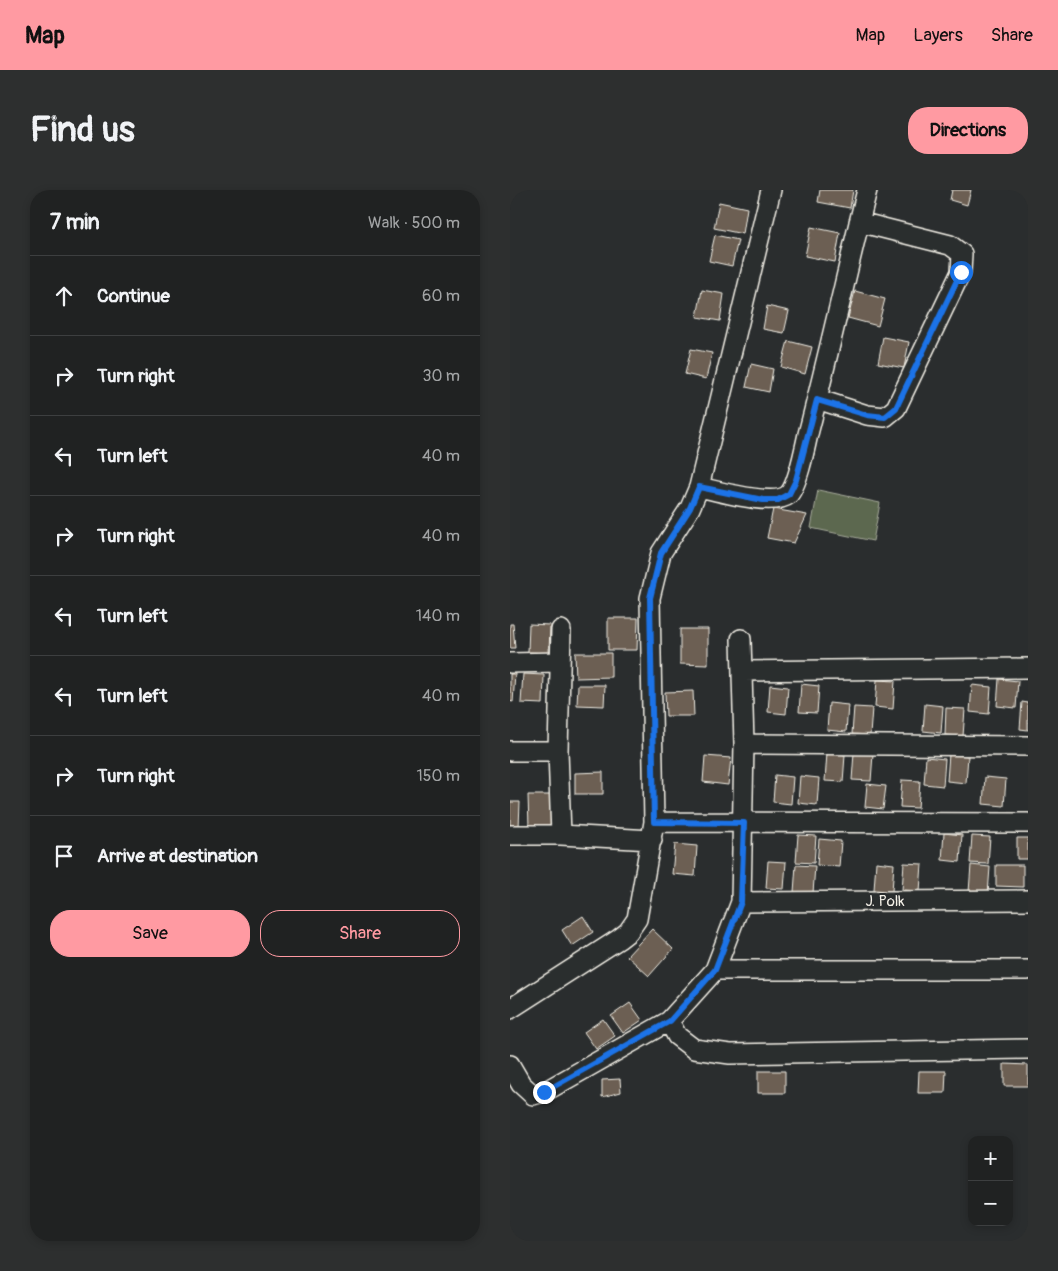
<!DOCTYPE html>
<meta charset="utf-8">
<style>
body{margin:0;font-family:Pangolin,sans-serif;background:#2d2f2f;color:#f1f3f6}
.controls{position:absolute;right:15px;bottom:15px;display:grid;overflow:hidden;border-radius:10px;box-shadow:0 2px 8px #0003}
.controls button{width:45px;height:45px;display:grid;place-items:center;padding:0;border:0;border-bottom:1px solid #3d3f40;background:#202222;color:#f1f3f6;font:25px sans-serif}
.stop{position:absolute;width:15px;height:15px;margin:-11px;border:4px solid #1a73e8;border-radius:50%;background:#fff}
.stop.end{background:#1a73e8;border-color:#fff;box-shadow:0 1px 5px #0008}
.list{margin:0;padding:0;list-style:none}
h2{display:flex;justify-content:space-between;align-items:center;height:65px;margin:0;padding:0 20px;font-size:21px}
h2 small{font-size:16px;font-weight:400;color:#a2a4a5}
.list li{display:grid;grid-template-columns:32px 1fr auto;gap:15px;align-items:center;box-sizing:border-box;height:80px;padding:0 20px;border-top:1px solid #3d3f40}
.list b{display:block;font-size:19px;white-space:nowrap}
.list em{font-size:16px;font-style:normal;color:#a2a4a5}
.actions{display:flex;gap:10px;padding:15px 20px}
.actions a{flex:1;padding:11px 0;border:1px solid #ff9aa2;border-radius:20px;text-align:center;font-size:18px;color:#ff9aa2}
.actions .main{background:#ff9aa2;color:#111}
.icon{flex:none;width:28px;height:28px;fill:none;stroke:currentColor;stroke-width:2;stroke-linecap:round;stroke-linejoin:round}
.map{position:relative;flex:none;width:518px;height:1051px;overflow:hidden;border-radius:20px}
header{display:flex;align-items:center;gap:30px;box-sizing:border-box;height:70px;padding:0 25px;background:#ff9aa2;color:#111}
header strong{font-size:24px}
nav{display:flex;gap:28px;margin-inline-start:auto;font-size:18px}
.intro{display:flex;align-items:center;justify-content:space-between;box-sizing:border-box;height:120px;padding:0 30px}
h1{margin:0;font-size:35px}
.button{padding:12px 22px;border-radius:20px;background:#ff9aa2;color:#111;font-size:18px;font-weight:700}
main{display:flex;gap:30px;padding:0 30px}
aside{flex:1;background:#202222;border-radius:20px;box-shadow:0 2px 8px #0003}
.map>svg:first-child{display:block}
.green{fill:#5c674f;stroke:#a8ac9c}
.building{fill:#6c5f52;stroke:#f4f1e8}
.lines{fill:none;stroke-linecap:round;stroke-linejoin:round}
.street-casing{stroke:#f4f1e8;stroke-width:22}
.street{stroke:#2a2d2e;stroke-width:19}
.route{stroke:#1a73e8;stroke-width:6}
.labels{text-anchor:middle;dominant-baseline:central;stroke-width:4;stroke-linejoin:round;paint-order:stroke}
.street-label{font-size:15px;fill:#f4f1e8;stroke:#2a2d2e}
</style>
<header>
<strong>Map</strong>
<nav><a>Map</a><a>Layers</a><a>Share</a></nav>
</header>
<div class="intro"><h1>Find us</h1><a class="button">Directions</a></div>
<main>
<aside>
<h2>7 min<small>Walk · 500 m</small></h2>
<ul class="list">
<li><svg class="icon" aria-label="ahead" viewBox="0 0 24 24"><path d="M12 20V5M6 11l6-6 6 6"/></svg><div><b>Continue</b></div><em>60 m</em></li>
<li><svg class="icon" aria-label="right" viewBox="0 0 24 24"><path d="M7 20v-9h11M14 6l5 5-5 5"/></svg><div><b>Turn right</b></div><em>30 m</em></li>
<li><svg class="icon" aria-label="left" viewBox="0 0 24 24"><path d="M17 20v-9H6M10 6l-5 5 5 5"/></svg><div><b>Turn left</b></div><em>40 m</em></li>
<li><svg class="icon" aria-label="right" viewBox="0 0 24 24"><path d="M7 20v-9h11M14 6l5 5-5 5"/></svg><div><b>Turn right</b></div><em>40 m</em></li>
<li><svg class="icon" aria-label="left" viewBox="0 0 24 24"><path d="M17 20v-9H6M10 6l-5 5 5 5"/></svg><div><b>Turn left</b></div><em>140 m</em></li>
<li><svg class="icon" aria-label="left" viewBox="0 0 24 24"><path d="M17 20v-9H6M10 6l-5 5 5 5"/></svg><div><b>Turn left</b></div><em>40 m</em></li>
<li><svg class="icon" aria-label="right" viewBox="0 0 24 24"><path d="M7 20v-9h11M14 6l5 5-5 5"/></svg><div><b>Turn right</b></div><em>150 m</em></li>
<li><svg class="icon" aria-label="arrive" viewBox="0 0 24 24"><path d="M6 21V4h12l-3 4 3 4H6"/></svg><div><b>Arrive at destination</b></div></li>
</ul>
<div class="actions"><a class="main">Save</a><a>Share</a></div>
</aside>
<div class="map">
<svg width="518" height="1051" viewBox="0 0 518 1051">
<rect width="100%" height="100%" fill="#2a2d2e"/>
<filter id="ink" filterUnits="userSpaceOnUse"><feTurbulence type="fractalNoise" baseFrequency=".02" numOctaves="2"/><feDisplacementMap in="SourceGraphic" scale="10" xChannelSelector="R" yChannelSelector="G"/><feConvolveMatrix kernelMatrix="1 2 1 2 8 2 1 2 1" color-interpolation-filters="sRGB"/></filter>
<g filter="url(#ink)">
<path class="green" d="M308 300 370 313 363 351 301 338Z"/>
<path class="building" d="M310 0H343L340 18 308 12Z
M442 0H461L457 15 440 10Z
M209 12 237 18 233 44 204 38Z
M301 37 330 43 325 72 295 66Z
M205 45 228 50 222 76 199 71Z
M192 100 214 104 210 131 187 127Z
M345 101 375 109 368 136 338 128Z
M257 116 279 121 274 143 253 139Z
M373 147 399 152 394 178 368 173Z
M278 151 302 157 295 184 271 177Z
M181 159 202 163 196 189 175 184Z
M241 174 263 179 259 202 236 197Z
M263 319 297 325 284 353 257 348Z
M98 428H128L127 460H98Z
M0 434H3L5 458H0Z
M19 434 40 435 39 463 18 462Z
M170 439H198V475L170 474Z
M65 463H101V487L66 488Z
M0 484H5L3 512 0 511Z
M13 484 34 485 33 514 11 513Z
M489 489 508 491 506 518 487 516Z
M367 490 385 491 383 519 365 517Z
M291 494 309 496 307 523 289 522Z
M68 495H95L94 516 67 515Z
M260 495 278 497 276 524 258 522Z
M462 495 481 497 479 524 460 522Z
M183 501 184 526H156L155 502Z
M512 512 518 513V540L510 539Z
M319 513 338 515 336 542 317 540Z
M415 514 433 516 431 543 413 541Z
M344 517 362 518 360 545 342 544Z
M436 518 455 519 453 546 435 545Z
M317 563 335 565 333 592 315 591Z
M344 563 363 564 361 591 342 590Z
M439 564 458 566 456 593 437 591Z
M195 566 221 568 218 595 193 592Z
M416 567 435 569 433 596 414 594Z
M93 582V604H65V583Z
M265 585 283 587 281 614 263 612Z
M290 586 309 588 307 615 288 613Z
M475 587 496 589 494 616 473 614Z
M392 590 410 591 408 618 390 617Z
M357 594 376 596 373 619 355 617Z
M18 605H41L42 636 19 637Z
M0 612H10L9 637 0 636Z
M434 643 452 645 450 672 432 670Z
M288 645 306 646 304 673 286 672Z
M462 646 480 647 478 674 460 673Z
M507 648H518V669H507Z
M309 649 331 651 329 677 307 675Z
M165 654 187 656 185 686 162 684Z
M258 671 276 672 274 699 256 698Z
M366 672 384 674 382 701 364 700Z
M394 673 412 674 410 701 392 700Z
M286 675 305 676 303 703 284 702Z
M461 675 480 677 478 704 459 702Z
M486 675H513V697L486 696Z
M73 726 83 742 62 756 52 740Z
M142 739 163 759 139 786 117 766Z
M120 813 132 830 113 843 101 826Z
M93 829 105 846 86 859 74 842Z
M494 874 518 875V896H494Z
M248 881H275V903H248Z
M409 881H436L435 903H408Z
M110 889 111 902 92 907V890Z"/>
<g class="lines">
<defs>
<path id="street" d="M307 209 357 225 375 227 386 218 451 82 452 64 440 55 349 32
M189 297C208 301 263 317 278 305 287 297 295 258 298 244 319 163 337 81 357 0
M0 473 50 472
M233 481 518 478
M234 554 518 556
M0 561H48
M144 632 518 633
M0 645H51L142 650
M51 645 48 561 51 440
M231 712 518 710
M205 780H518
M0 819 109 749 118 742 127 729 144 632 140 408 151 363 180 318 189 297 261 0
M159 831 167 846 184 859 220 864 518 859
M0 875 11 894 23 905 34 902 159 831 205 780 231 712 234 554 231 449"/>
</defs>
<use href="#street" class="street-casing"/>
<use href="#street" class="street"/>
</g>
</g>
<g class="lines" filter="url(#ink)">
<path class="route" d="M34 902 160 831 205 780 231 712 234 633 144 632 140 408 151 363 180 318 189 297 253 310H268L279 304 286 290 307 210 357 225 375 227 386 218 451 82"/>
</g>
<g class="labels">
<g class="street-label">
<text x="375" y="711">J. Polk</text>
</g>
</g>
</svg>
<div class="controls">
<button>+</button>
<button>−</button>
</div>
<div class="stop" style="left:451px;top:82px"></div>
<div class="stop end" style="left:34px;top:902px"></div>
</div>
</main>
